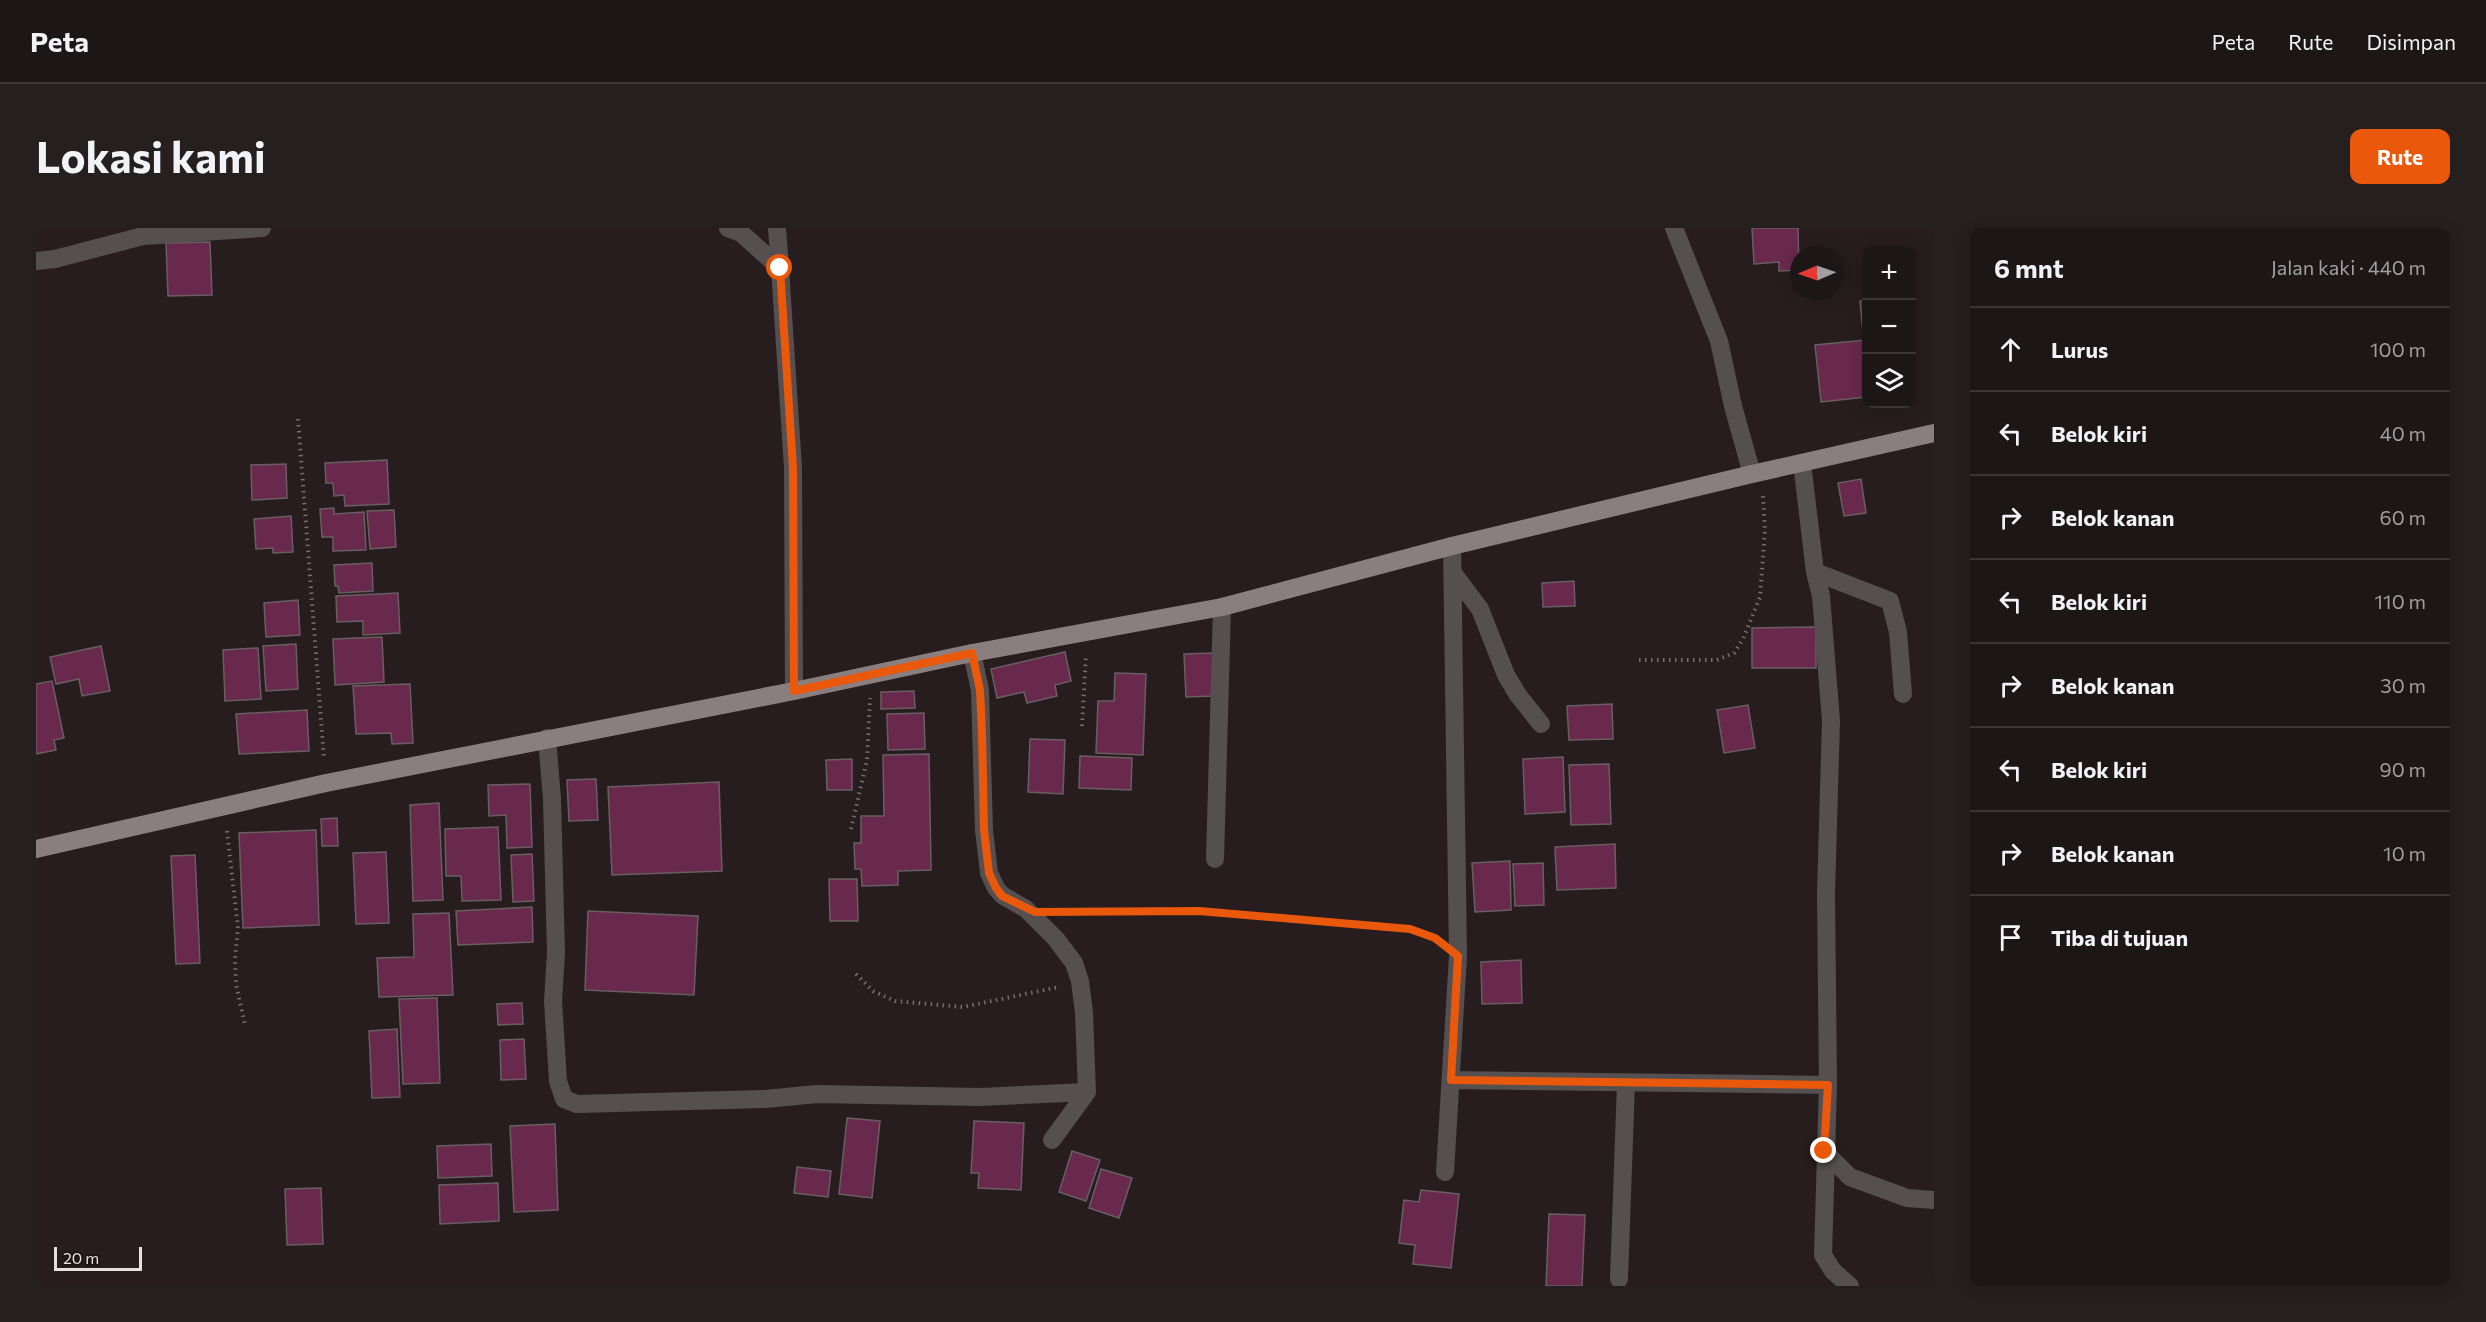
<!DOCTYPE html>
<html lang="id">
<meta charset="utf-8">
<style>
body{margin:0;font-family:Commissioner,sans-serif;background:#251f20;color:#f1f3f6}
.controls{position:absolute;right:18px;top:18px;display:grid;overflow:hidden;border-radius:12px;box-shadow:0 3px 15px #0003}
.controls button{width:54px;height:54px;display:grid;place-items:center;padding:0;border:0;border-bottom:2px solid #3b3536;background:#1d1617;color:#f1f3f6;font:30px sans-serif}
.compass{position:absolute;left:1754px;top:18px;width:54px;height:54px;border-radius:50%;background:#1d1617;box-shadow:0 3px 15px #0003;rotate:268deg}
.scale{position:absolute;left:18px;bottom:15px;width:88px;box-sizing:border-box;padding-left:6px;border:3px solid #e7dfe1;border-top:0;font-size:16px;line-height:21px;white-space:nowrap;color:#e7dfe1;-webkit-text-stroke:4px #1e1416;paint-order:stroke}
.stop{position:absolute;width:18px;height:18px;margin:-14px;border:4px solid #ea580c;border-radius:50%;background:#fff}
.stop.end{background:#ea580c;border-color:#fff;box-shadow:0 2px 6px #0008}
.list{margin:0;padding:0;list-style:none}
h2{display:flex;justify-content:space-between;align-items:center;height:78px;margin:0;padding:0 24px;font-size:26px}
h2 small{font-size:20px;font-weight:400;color:#a09fa1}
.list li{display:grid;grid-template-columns:39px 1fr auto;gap:18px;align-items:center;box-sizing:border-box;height:84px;padding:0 24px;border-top:2px solid #3b3536}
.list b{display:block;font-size:22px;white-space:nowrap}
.list em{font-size:20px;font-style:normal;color:#a09fa1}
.icon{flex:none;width:33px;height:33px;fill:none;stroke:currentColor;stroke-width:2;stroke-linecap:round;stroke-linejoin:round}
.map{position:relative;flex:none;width:1898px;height:1058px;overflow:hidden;border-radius:12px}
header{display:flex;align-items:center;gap:36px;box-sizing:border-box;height:84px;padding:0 30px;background:#1d1617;border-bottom:2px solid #3b3536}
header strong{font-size:28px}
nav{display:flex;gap:33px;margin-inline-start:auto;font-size:21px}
.intro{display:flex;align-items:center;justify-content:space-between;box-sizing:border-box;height:144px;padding:0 36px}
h1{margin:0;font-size:42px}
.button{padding:15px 27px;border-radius:12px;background:#ea580c;color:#fff;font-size:21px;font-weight:700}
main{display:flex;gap:36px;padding:0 36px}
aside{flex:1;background:#1d1617;border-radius:12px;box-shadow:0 3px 15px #0003}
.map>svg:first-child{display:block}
.building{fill:#68294c;stroke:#695e63;stroke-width:1.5}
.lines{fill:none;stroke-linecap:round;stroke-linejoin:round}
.path{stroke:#776e70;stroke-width:4;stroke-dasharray:1.5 4.5;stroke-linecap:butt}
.minor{stroke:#55504f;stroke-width:18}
.major{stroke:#8a7f7e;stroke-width:18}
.route{stroke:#ea580c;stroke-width:8}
</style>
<header>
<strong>Peta</strong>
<nav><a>Peta</a><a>Rute</a><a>Disimpan</a></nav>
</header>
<div class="intro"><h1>Lokasi kami</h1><a class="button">Rute</a></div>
<main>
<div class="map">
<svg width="1898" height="1058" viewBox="0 0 1898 1058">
<rect width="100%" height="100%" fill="#271d1f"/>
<path class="building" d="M1716 0H1762L1763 42 1743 43V34L1718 36Z
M174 14 176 67 132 68 130 15Z
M1824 73H1830V105H1827Z
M1830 112V169L1785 174 1779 117Z
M351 232 353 276 309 278 308 267 298 268 297 255H290L289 235Z
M250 236 251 270 216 272 215 237Z
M1825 251 1830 285 1808 288 1802 255Z
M298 280V286L328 284 330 322 297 323V309H286L284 281Z
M358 282 360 319 334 321 331 283Z
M255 288 257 324 237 325V320L220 321 218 291Z
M336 335 337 363 303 365 302 358H299L298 337Z
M1538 353 1539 378 1507 379 1506 355Z
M362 365 364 405 327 407V393L301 394 300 368Z
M262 372 264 407 230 409 228 375Z
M1780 399V440H1716V400Z
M346 409 348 454 299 457 297 411Z
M260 416 262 461 230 463 227 418Z
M65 418 74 463 46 468 43 451 20 456 14 429Z
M222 420 225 471 189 473 187 422Z
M1029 424 1035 453 1019 457 1021 468 991 475 988 464 961 470 955 441Z
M1177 425 1179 468 1150 469 1148 426Z
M1079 445 1110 446 1107 527 1060 525 1062 473H1078Z
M16 453 28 510 18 512 20 522 0 526V456Z
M374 456 377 515 356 516 355 505 320 506 317 458Z
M878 463 879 480 845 481V464Z
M1576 476 1577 511 1533 512 1531 478Z
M1712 477 1719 520 1688 525 1681 482Z
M271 482 273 523 203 526 200 486Z
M888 485 889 521 852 522 851 486Z
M994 511 1029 512 1027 566 992 564Z
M893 526 895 642 862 643V657L826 658 825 641H819L818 615H825V588H848L847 527Z
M1044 528 1096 530 1095 562 1043 560Z
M1527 529 1529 584 1489 586 1487 531Z
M816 531V562H791L790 532Z
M1573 536 1575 596 1535 597 1533 537Z
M560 551 562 592 533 593 531 552Z
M683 554 686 643 576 647 572 559Z
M494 556 496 619 471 620 470 587 453 588 452 557Z
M403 575 407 672 377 673 374 577Z
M301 590 302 618H286L285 591Z
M462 599 465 672 426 673 425 648H410L409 601Z
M280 602 283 697 207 700 203 605Z
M1579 616 1580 660 1521 662 1519 619Z
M350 624 353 695 320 696 317 625Z
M496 626 498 673 477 674 475 627Z
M159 627 164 735 140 736 135 628Z
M1474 633 1475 682 1439 684 1436 635Z
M1507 635 1508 677 1479 678 1477 636Z
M793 651H821L822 693H794Z
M496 679 497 714 422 717 420 683Z
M552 683 662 688 658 767 549 762Z
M413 685 417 767 343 769 341 730 378 729 377 686Z
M1485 732 1486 775 1446 776 1445 734Z
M401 770 404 855 367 856 363 771Z
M486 775 487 796 462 797 461 776Z
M361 801 364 869 336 870 333 803Z
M488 811 490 851 465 852 464 812Z
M811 890 844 893 836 970 803 966Z
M938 893 988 895 985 962 942 960 943 945H935Z
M519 896 522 982 478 984 474 898Z
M455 916 456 948 402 950 401 918Z
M1036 923 1064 932 1050 973 1023 964Z
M761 939 795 943 792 969 758 965Z
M1065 941 1096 950 1083 990 1053 980Z
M462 955 463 993 404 996 403 957Z
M285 960 287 1016 251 1017 249 961Z
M1385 962 1423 966 1415 1040 1377 1036 1379 1017 1363 1015 1368 972 1383 974Z
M1513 986 1549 987 1546 1058H1510Z"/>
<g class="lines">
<path class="path" d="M262 191 288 531
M1603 432H1681L1698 425 1707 411 1724 369 1729 302 1727 268
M1046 498 1050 427
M815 601 831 532 834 470
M191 603 202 700 199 731 200 756 209 797
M1029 685 1163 683 1374 701 1397 710
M820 746 837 763 859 773 927 779 1023 759"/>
<path class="minor" d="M692 0 705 5 744 40 757 240 758 463
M741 0 744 40
M1638 0 1683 113 1697 178 1716 246
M0 33 19 31 107 8 226 0
M1766 235 1779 344 1785 368 1795 493 1790 665 1792 857 1787 1027 1797 1043 1814 1058
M1779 344 1854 373 1862 404 1867 466
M1417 345 1444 381 1470 447 1482 467 1505 496
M936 425 944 462 948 602 953 645 960 660 966 667 990 681 1020 711 1038 735 1044 753 1048 785 1051 864 1016 912
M511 510 516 571 520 725 517 773 522 853 528 871 541 876 729 871 781 866 945 869 1051 864
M1179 631 1186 379
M1415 852 1792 857
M1788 923 1814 949 1871 970 1898 972
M1409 944 1422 728 1416 318
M1583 1051 1590 855"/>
<path class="major" d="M0 621 290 555 758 463 936 425 1186 379 1416 318 1716 246 1898 205"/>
</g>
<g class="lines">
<path class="route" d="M744 40 757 240 758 463 936 425 944 462 946 504 948 602 953 645 960 660 966 668 999 684 1163 683 1374 701 1399 710 1422 728 1415 852 1792 857 1788 923"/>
</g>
</svg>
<div class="controls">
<button>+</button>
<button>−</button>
<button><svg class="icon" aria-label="layers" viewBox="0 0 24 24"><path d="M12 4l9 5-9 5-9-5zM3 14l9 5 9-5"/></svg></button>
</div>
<svg class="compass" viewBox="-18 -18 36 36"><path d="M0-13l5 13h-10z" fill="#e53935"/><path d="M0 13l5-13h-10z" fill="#a09fa1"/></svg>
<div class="scale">20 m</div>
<div class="stop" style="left:744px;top:40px"></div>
<div class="stop end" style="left:1788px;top:923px"></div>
</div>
<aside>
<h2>6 mnt<small>Jalan kaki · 440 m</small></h2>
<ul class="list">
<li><svg class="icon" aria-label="ahead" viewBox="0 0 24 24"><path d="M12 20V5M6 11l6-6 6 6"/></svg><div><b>Lurus</b></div><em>100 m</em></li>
<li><svg class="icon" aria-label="left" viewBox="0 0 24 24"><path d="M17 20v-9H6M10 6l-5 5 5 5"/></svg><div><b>Belok kiri</b></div><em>40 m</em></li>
<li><svg class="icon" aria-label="right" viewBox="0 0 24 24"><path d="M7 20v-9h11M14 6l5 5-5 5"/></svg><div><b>Belok kanan</b></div><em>60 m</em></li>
<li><svg class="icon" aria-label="left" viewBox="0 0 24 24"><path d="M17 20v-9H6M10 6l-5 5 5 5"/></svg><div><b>Belok kiri</b></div><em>110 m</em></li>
<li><svg class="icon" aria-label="right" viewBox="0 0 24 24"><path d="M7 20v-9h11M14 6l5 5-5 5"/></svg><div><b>Belok kanan</b></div><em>30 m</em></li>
<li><svg class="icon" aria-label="left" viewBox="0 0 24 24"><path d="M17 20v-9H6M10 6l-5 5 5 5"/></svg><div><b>Belok kiri</b></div><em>90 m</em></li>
<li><svg class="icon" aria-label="right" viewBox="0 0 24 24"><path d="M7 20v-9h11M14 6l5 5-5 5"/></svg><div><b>Belok kanan</b></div><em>10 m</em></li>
<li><svg class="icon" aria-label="arrive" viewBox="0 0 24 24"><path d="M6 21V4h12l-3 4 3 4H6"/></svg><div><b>Tiba di tujuan</b></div></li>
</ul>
</aside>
</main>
